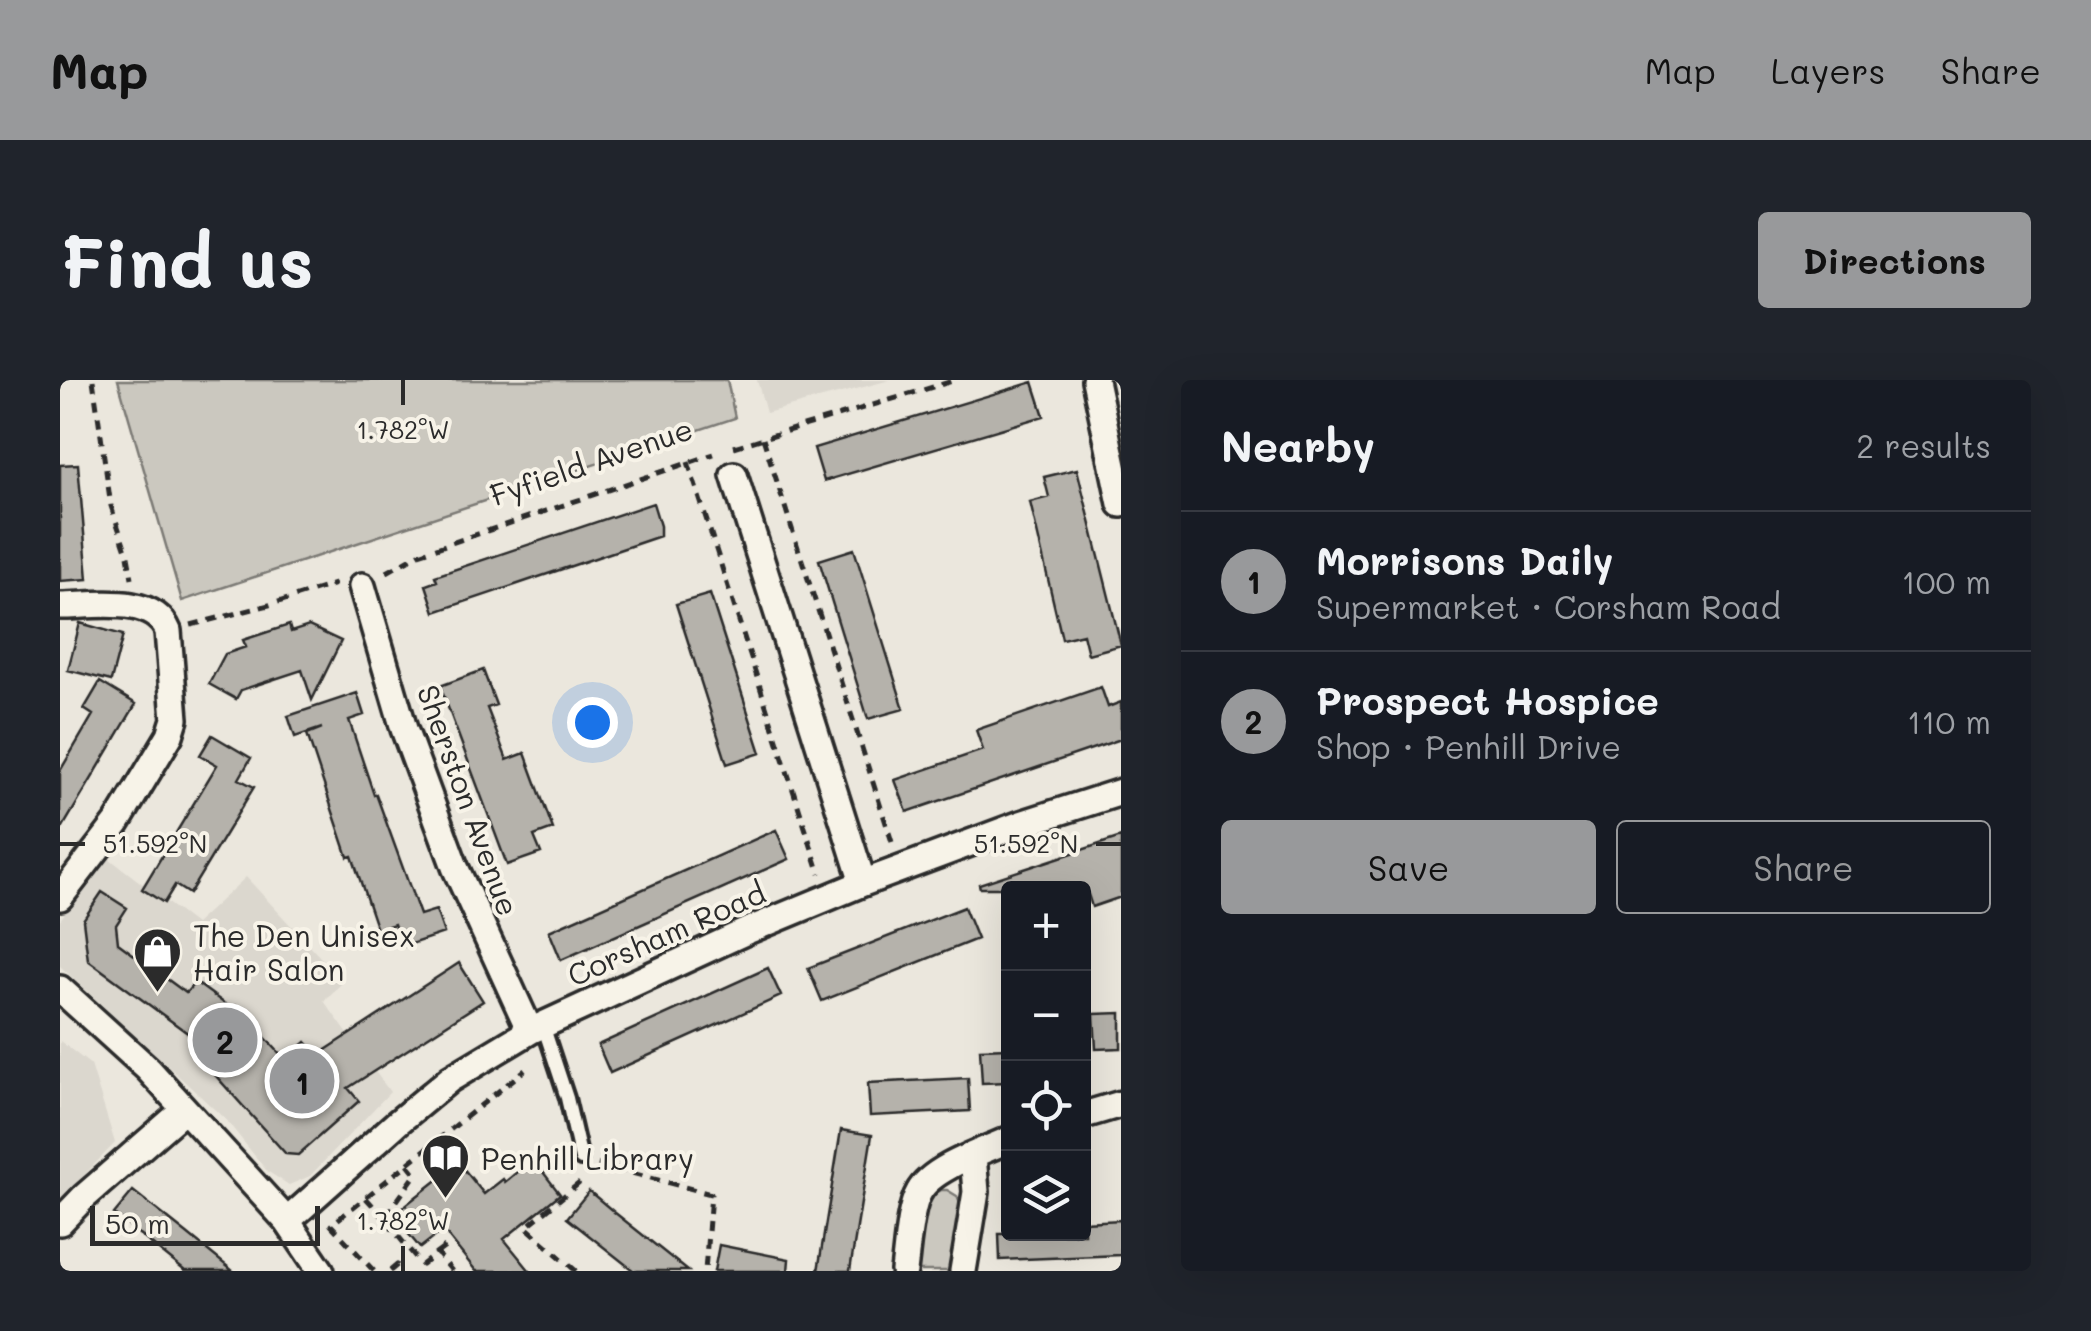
<!DOCTYPE html>
<meta charset="utf-8">
<style>
body{margin:0;font-family:Mali,sans-serif;background:#20242c;color:#f1f3f6}
.controls{position:absolute;right:30px;bottom:30px;display:grid;overflow:hidden;border-radius:10px;box-shadow:0 10px 40px #0002}
.controls button{width:90px;height:90px;display:grid;place-items:center;padding:0;border:0;border-bottom:2px solid #363941;background:#171b24;color:#f1f3f6;font:50px sans-serif}
.scale{position:absolute;left:30px;bottom:25px;width:230px;box-sizing:border-box;padding-left:10px;border:5px solid #2b2b2b;border-top:0;font-size:28px;line-height:35px;white-space:nowrap;color:#2b2b2b;-webkit-text-stroke:8px #f7f3e8;paint-order:stroke}
.you{position:absolute;left:532px;top:342px;width:35px;height:35px;margin:-25px;border:8px solid #fff;border-radius:50%;background:#1a73e8;box-shadow:0 0 0 15px #1a73e833}
.badge{display:grid;place-items:center;width:65px;height:65px;border-radius:50%;background:#98999b;color:#111;font-size:32px;font-weight:700}
.pin{position:absolute;translate:-50% -50%;border:5px solid #fff;box-shadow:0 2px 10px #0006}
.list{margin:0;padding:0;list-style:none}
h2{display:flex;justify-content:space-between;align-items:center;height:130px;margin:0;padding:0 40px;font-size:42px}
h2 small{font-size:32px;font-weight:400;color:#9ea1a6}
.list li{display:grid;grid-template-columns:65px 1fr auto;gap:30px;align-items:center;box-sizing:border-box;height:140px;padding:0 40px;border-top:2px solid #363941}
.list b{display:block;font-size:38px;white-space:nowrap}
.list p{margin:0;font-size:32px;white-space:nowrap;color:#9ea1a6}
.list em{font-size:32px;font-style:normal;color:#9ea1a6}
.actions{display:flex;gap:20px;padding:30px 40px}
.actions a{flex:1;padding:22px 0;border:2px solid #98999b;border-radius:10px;text-align:center;font-size:35px;color:#98999b}
.actions .main{background:#98999b;color:#111}
.icon{flex:none;width:55px;height:55px;fill:none;stroke:currentColor;stroke-width:2;stroke-linecap:round;stroke-linejoin:round}
.map{position:relative;flex:none;width:1061px;height:891px;overflow:hidden;border-radius:10px}
header{display:flex;align-items:center;gap:60px;box-sizing:border-box;height:140px;padding:0 50px;background:#98999b;color:#111}
header strong{font-size:48px}
nav{display:flex;gap:55px;margin-inline-start:auto;font-size:35px}
.intro{display:flex;align-items:center;justify-content:space-between;box-sizing:border-box;height:240px;padding:0 60px}
h1{margin:0;font-size:70px}
.button{padding:25px 45px;border-radius:10px;background:#98999b;color:#111;font-size:35px;font-weight:700}
main{display:flex;gap:60px;padding:0 60px}
aside{flex:1;background:#171b24;border-radius:10px;box-shadow:0 10px 40px #0002}
.map>svg:first-child{display:block}
.built{fill:#dbd7ce}
.green{fill:#cbc8bf;stroke:#7b7a75;stroke-width:2.5}
.building{fill:#b5b2ab;stroke:#2b2b2b;stroke-width:2.5}
.lines{fill:none;stroke-linecap:round;stroke-linejoin:round}
.lane-casing{stroke:#2b2b2b;stroke-width:20}
.street-casing{stroke:#2b2b2b;stroke-width:32}
.path{stroke:#2b2b2b;stroke-width:5;stroke-dasharray:10 8;stroke-linecap:butt}
.lane{stroke:#f7f3e8;stroke-width:12}
.street{stroke:#f7f3e8;stroke-width:25}
.ticks{fill:none;stroke:#2b2b2b;stroke-width:4}
.labels{text-anchor:middle;dominant-baseline:central;stroke-width:8;stroke-linejoin:round;paint-order:stroke}
.street-label{font-size:30px;fill:#2b2b2b;stroke:#f7f3e8}
.poi-label{font-size:30px;fill:#2b2b2b;stroke:#f7f3e8;text-anchor:start}
.ticks-label{font-size:25px;text-anchor:middle;fill:#2b2b2b;stroke:#f7f3e8;stroke-width:8;stroke-linejoin:round;paint-order:stroke}
</style>
<header>
<strong>Map</strong>
<nav><a>Map</a><a>Layers</a><a>Share</a></nav>
</header>
<div class="intro"><h1>Find us</h1><a class="button">Directions</a></div>
<main>
<div class="map">
<svg width="1061" height="891" viewBox="0 0 1061 891">
<rect width="100%" height="100%" fill="#ebe7dd"/>
<filter id="ink" filterUnits="userSpaceOnUse"><feTurbulence type="fractalNoise" baseFrequency=".01" numOctaves="2"/><feDisplacementMap in="SourceGraphic" scale="20" xChannelSelector="R" yChannelSelector="G"/><feConvolveMatrix kernelMatrix="1 2 1 2 8 2 1 2 1" color-interpolation-filters="sRGB"/></filter>
<g filter="url(#ink)">
<path class="built" d="M697 0H830L706 33Z
M46 476 135 544 186 497 283 602 264 621 330 712 250 796 229 805 207 791 167 741 0 586V540Z
M0 661 31 685 55 763 0 820Z"/>
<path class="green" d="M58 0H667L675 38 122 221Z
M881 810H887L897 816 902 828 893 891H855C858 867 857 821 881 810Z"/>
<path class="building" d="M973 2 984 36 764 101 754 68Z
M18 84 28 199 0 201V85Z
M1017 89 1061 265 1028 274 1023 254 1002 259 970 122 989 117 984 97Z
M593 123 600 146V156L375 232 366 205 377 201 375 196Z
M794 169 844 329 808 339 759 180Z
M650 214 701 373 667 384 616 224Z
M20 243 63 255 51 301 8 290Z
M229 245 231 252 249 246 281 261 252 320 242 290 181 310 176 319 149 304 165 274 186 267 183 260Z
M423 290 436 325 427 328 447 380 465 373 493 449 474 456 481 473 447 485 380 306Z
M40 302 76 324 0 452V391L33 335 24 329Z
M1041 307 1048 327 1061 322V359L847 432 835 400 923 370 916 350Z
M297 313 304 335 289 340 314 415 316 414 360 535 376 530 384 553 342 567 334 544 317 550 292 476 288 477 247 354 262 348 235 357 228 336Z
M152 355 191 378 179 399 194 407 129 514 115 505 104 523 82 509 157 385 140 375Z
M716 450 729 479 501 580 489 551Z
M1061 457V517L1032 527 1026 508H920L919 504Z
M42 512 67 528 56 545 58 563 126 613 135 602 172 629 176 626 226 680 246 662 258 675 399 583 423 621 288 708 299 721 238 775 226 774 130 667 137 660 28 580 23 540Z
M904 527 917 559 762 621 748 588Z
M708 588 721 616 550 693 538 665Z
M1061 633V668L1036 669 1034 634Z
M948 668V702L922 703 920 669Z
M908 698 910 731 810 736 808 703Z
M781 750 812 755 792 878 790 891H758Z
M473 779 500 814 444 859 470 891H416L383 850 360 868 333 835 399 783 424 814 443 799 445 802Z
M73 811 126 853 173 891H125L54 834Z
M529 811 554 832 628 891H574L507 838Z
M1061 840V875L940 880 939 854H1024V842Z
M659 865 729 879 728 891H654Z"/>
<g class="lines">
<defs>
<path id="lane" d="M483 645 507 718 521 779"/>
<path id="street" d="M1035 0 1061 124
M674 95 803 503
M302 206 344 349 395 487 470 651
M0 226C33 226 93 214 108 251L115 339 110 355 57 443 0 517
M0 609 88 689 227 841 261 891
M1024 735 1061 724
M227 841 337 743 390 699 470 651 687 551 803 503 961 444 1061 412
M0 842 24 817 124 730
M844 891C847 870 849 829 859 812 871 788 924 771 948 760
M903 891 916 812 913 775"/>
</defs>
<use href="#lane" class="lane-casing"/>
<use href="#street" class="street-casing"/>
<path class="path" d="M33 0 51 126 68 176 72 198
M703 58 832 462
M674 67 896 0
M628 82 760 494
M327 192 359 174 654 74
M131 245 209 225 275 204
M348 784 356 794 324 839 362 885 377 873 392 891
M538 784 651 814 645 891
M306 818 324 838
M377 873 392 862
M314 891 271 845 465 690
M330 891 337 885 342 891
M516 891 466 847 523 800"/>
<use href="#lane" class="lane"/>
<use href="#street" class="street"/>
</g>
</g>
<path class="ticks" d="M343 0V25M0 464H25M1036 464H1061M343 866V891"/>
<defs>
<symbol id="shop-pin" viewBox="-11 -11 22 30"><path d="M0 17L-7.5 6A9.5 9.5 0 1 1 7.5 6Z" fill="#2b2b2b" stroke="#f7f3e8"/><path d="M-5-2.5h2.3a2.7 3.5 0 0 1 5.4 0H5L5.5 6h-11ZM-1.5-2.5h3a1.5 2.3 0 0 0-3 0Z" fill="#fff"/></symbol>
<symbol id="library-pin" viewBox="-11 -11 22 30"><path d="M0 17L-7.5 6A9.5 9.5 0 1 1 7.5 6Z" fill="#2b2b2b" stroke="#f7f3e8"/><path d="M-6-4Q-3-5.5-.7-3.5V5Q-3 3-6 4ZM6-4Q3-5.5 .7-3.5V5Q3 3 6 4Z" fill="#fff"/></symbol>
</defs>
<g fill-rule="evenodd">
<use href="#shop-pin" x="70" y="544" width="55" height="75"/>
<use href="#library-pin" x="358" y="750" width="55" height="75"/>
</g>
<g class="labels">
<g class="street-label">
<text transform="translate(531 81) rotate(-19)">Fyfield Avenue</text>
<text transform="translate(409 420) rotate(70)">Sherston Avenue</text>
<text transform="translate(606 553) rotate(-24)">Corsham Road</text>
</g>
<g class="poi-label">
<text x="133" y="555">The Den Unisex<tspan x="133" dy="34">Hair Salon</tspan></text>
<text x="421" y="778">Penhill Library</text>
</g>
</g>
<g class="ticks-label">
<text x="343" y="59">1.782°W</text>
<text x="95" y="473">51.592°N</text>
<text x="966" y="473">51.592°N</text>
<text x="343" y="850">1.782°W</text>
</g>
</svg>
<div class="controls">
<button>+</button>
<button>−</button>
<button><svg class="icon" aria-label="locate" viewBox="0 0 24 24"><circle cx="12" cy="12" r="6"/><path d="M12 2v4M12 18v4M2 12h4M18 12h4"/></svg></button>
<button><svg class="icon" aria-label="layers" viewBox="0 0 24 24"><path d="M12 4l9 5-9 5-9-5zM3 14l9 5 9-5"/></svg></button>
</div>
<div class="scale">50 m</div>
<div class="you"></div>
<div class="pin badge" style="left:242px;top:701px">1</div>
<div class="pin badge" style="left:165px;top:660px">2</div>
</div>
<aside>
<h2>Nearby<small>2 results</small></h2>
<ul class="list">
<li><span class="badge">1</span><div><b>Morrisons Daily</b><p>Supermarket · Corsham Road</p></div><em>100 m</em></li>
<li><span class="badge">2</span><div><b>Prospect Hospice</b><p>Shop · Penhill Drive</p></div><em>110 m</em></li>
</ul>
<div class="actions"><a class="main">Save</a><a>Share</a></div>
</aside>
</main>
